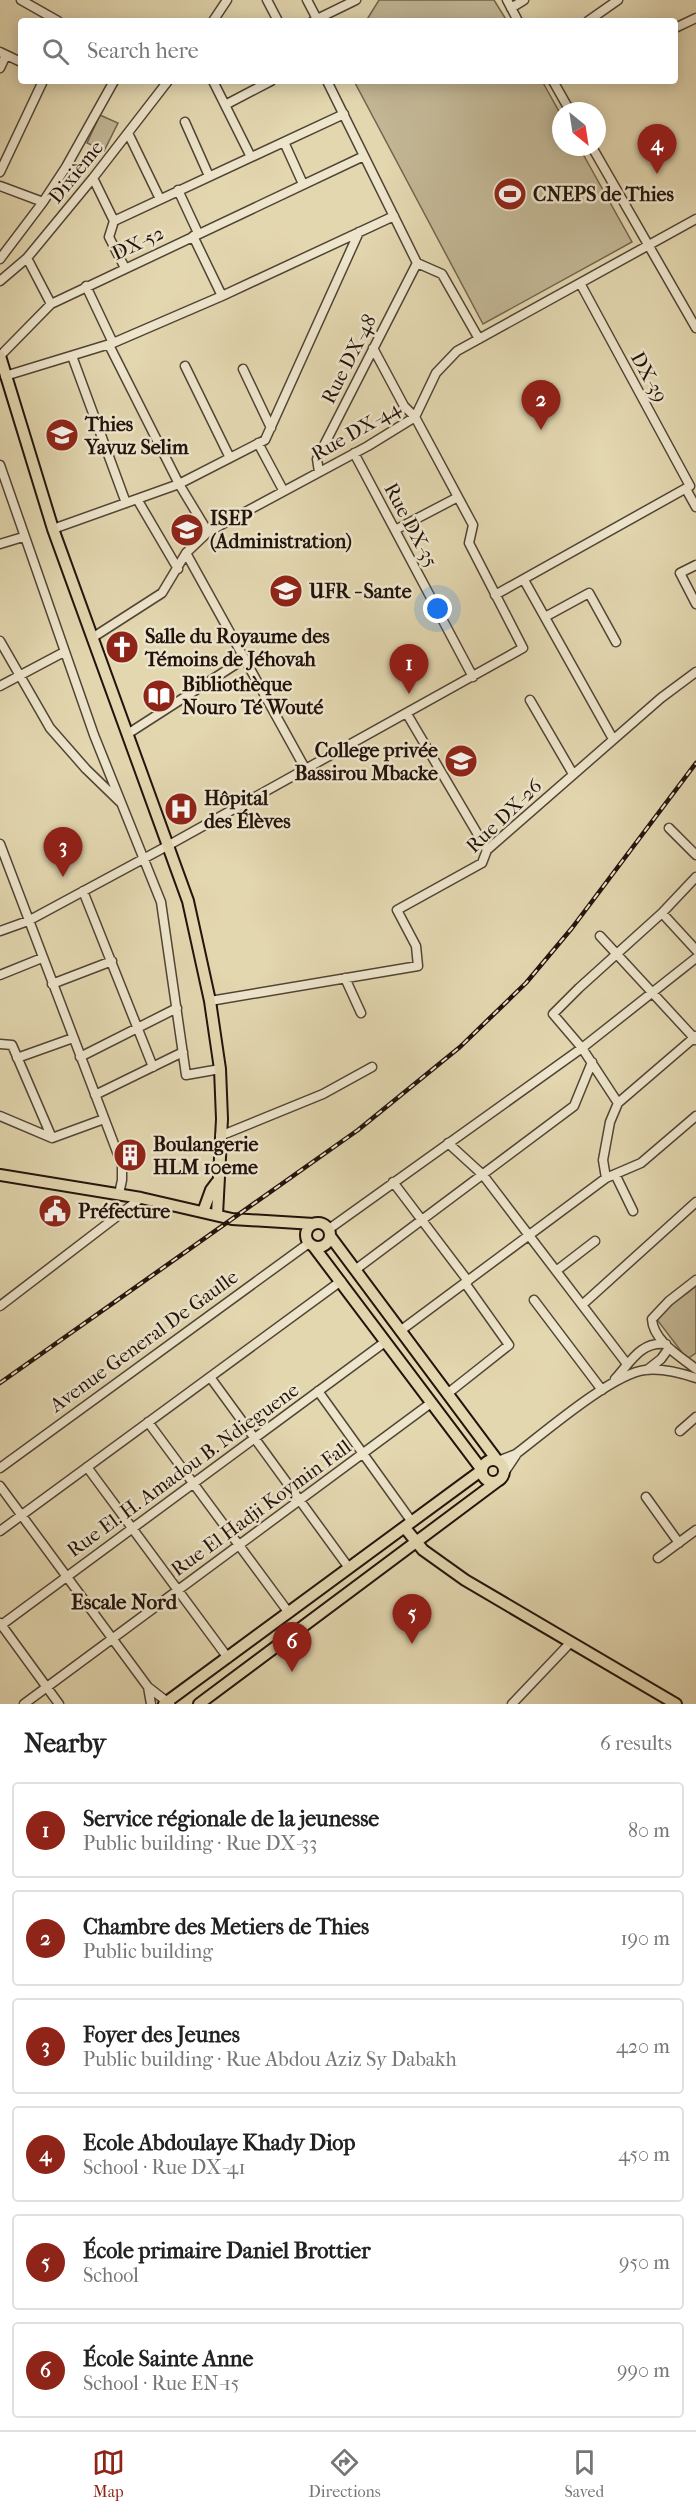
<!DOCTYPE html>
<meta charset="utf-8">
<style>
body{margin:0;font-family:"IM FELL French Canon",serif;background:#f2f2f2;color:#222}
.compass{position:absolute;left:552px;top:102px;width:54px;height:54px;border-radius:50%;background:#fff;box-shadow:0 3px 15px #0003;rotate:150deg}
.you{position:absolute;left:438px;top:609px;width:21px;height:21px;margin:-15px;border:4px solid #fff;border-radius:50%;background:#1a73e8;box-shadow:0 0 0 9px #1a73e833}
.badge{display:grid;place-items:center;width:39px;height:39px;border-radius:50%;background:#8f2418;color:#fff;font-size:20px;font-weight:700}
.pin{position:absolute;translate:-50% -50px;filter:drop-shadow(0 2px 3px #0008)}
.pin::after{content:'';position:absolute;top:32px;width:21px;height:18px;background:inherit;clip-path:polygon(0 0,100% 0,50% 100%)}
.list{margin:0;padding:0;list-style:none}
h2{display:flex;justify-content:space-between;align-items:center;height:78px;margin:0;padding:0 24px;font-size:26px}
h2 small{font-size:20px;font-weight:400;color:#767676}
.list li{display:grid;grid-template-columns:39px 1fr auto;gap:18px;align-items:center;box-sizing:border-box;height:96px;margin:0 12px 12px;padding:0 12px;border:2px solid #e0e0e0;border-radius:6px}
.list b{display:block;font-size:22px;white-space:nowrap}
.list p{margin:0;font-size:20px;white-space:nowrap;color:#767676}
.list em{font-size:20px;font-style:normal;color:#767676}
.icon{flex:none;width:33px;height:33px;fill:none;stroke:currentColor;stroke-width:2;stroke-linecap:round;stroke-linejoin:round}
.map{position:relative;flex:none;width:696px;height:1704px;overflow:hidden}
.search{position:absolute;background:#fff;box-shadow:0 3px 15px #0003;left:18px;right:18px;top:18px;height:66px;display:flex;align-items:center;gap:15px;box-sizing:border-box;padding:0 21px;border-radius:6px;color:#767676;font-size:22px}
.sheet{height:726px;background:#fff}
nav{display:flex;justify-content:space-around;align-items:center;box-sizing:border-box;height:84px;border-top:2px solid #e0e0e0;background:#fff;font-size:16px;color:#767676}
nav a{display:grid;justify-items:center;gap:3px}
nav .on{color:#8f2418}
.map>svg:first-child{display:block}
.green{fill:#c2b694;stroke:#726450;stroke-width:1.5}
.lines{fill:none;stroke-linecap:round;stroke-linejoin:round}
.minor-casing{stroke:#524435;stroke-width:11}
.major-casing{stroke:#22130c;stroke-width:14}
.minor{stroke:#ede5cc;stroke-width:8}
.major{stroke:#e3d7b0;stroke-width:10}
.rail-casing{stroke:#22130c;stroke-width:4.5}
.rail{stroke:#ede5cc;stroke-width:2;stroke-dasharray:7;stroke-linecap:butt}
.labels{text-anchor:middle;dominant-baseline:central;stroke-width:5;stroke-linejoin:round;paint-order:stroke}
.street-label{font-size:20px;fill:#22130c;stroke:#ede5cc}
.poi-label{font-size:20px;font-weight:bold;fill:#22130c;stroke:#ede5cc;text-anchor:start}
.neighbourhood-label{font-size:21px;font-weight:bold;fill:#22130c;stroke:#ede5cc}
</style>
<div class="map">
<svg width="696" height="1704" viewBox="0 0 696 1704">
<rect width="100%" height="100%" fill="#e3d7b0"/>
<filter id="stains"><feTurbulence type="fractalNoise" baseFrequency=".00333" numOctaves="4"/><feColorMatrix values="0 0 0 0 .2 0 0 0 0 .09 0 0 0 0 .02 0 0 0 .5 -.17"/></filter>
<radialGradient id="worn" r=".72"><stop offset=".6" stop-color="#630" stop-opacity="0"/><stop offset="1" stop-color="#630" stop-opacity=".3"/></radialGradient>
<path class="green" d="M379 0H494L507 21H366Z
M354 81H542L561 115V147H579L632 242 483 324Z
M100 115 118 123 104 151 87 143Z
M696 1286V1353L687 1359 655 1317Z"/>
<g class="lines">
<defs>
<path id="minor" d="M21 0 58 21
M267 0 278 21
M307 0 318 21
M507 0 518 21
M511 8 524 0
M213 21 227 0
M313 21 356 0
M588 21 618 0
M675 28 696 18
M0 52 21 62
M0 68 6 55
M213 81 251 157
M327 81 417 263
M553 81 570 111
M225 105 271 81
M185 122 209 176
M128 133 160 199
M284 142 303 184
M592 147 696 328
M0 172 43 81
M93 178 114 221
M0 186 43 202
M178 190 198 233
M193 236 222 296
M27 258 51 304
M0 259 43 202 66 167 114 81
M417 263 442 274 479 339
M125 268 109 237 114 221 344 114
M0 281 27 258 93 178 168 81
M86 286 113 343
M109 345 179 484 208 532
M0 356 51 304 364 156
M72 356 126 503
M185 366 230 458
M243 369 271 428
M5 376 113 343 222 296 394 216
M258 443 283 490
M354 453 473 677
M0 465 94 735 161 902 186 1075 220 1069
M319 472 317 459 417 263
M686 489 696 507
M137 499 178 569
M53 529 179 484 265 440 359 232
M395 530 458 497
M0 544 23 537
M186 553 306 770
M696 565 680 573 696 604
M524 580 613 739
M495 595 690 486 580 283
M545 617 589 593 616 642
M92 638 162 593 186 553 208 532 368 446 415 417 436 373 457 351 696 219
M0 641 50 728 86 769 120 802
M0 686 64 652
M530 700 573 774
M407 714 487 850
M129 733 244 659
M669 828 696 855
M0 844 122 1165V1180L119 1194
M83 891 153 1067
M662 913 696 950
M0 931 28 921 169 845 523 648 469 543 473 525 415 417 404 406 373 348
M600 936 696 1040
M0 975 42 958
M345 978 361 1013
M52 984 112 961
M210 1001 418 966 416 946 397 910 482 863 487 850 661 698 696 672
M0 1044 12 1045 52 1138
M80 1057 177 1008
M17 1058 73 1038
M95 1095 183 1052
M618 1103 582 1048 553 1014 579 988 662 913 696 877
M0 1116 52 1138 104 1119
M220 1136 323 1094 372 1067
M448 1143 483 1175 627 1364
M615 1174 633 1211
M606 1178 603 1160 610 1122 618 1103 696 1036
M393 1182 468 1281
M329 1229 582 1048 696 958
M355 1270 574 1106 592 1062
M556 1271 595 1241
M696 1280 669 1301 652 1319C653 1341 681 1357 696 1369
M534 1300 602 1390
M582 1305 696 1202
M0 1306 141 1198
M400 1331 606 1178 641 1163 696 1116
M647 1370 661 1359 669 1348
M210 1377 349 1568
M615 1379C630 1363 640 1341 666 1344
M318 1391 412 1522
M447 1394 509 1345 465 1283
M148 1422 289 1613
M680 1431 696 1417
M498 1461 516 1454C545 1432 612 1374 645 1370 661 1368 681 1373 696 1378
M87 1467 228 1658
M0 1468 309 1243
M504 1473 516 1455
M0 1486 148 1687 170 1704
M646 1497 679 1543
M0 1531 341 1281
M658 1558 696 1530
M0 1623 59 1704
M0 1626 385 1342
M148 1687 151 1704
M24 1704 431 1403
M512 1704 571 1642"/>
<path id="major" d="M0 356 53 529 188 901 210 1001 220 1069 222 1119 217 1215
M0 1175 141 1198 232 1219 314 1224
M203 1212 211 1190 217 1182
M306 1235a12 12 0 1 1 24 0a12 12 0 1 1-24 0Z
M330 1236 497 1460
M482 1471a11 11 0 1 1 22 0a11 11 0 1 1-22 0Z
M405 1528 423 1550 465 1580 676 1704
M164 1704 482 1470 314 1247
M199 1704 499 1480"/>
</defs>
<use href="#minor" class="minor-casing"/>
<use href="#major" class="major-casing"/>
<use href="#minor" class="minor"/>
<use href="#major" class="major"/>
<defs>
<path id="rail" d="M0 1383 358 1130 460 1047 526 983 572 928 696 763"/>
</defs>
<use href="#rail" class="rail-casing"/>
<use href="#rail" class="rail"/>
</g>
<defs>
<symbol id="stadium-disc" viewBox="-11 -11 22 22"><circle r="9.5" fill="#8f2418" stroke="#ede5cc"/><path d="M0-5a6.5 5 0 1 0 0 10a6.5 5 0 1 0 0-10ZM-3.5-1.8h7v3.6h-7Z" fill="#fff"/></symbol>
<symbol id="school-disc" viewBox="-11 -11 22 22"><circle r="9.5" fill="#8f2418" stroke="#ede5cc"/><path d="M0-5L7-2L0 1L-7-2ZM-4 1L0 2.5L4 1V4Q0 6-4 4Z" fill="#fff"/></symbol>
<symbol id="university-disc" viewBox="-11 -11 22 22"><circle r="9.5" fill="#8f2418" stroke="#ede5cc"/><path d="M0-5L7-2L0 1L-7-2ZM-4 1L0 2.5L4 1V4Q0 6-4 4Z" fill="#fff"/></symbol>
<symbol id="church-disc" viewBox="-11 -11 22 22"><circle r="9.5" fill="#8f2418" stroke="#ede5cc"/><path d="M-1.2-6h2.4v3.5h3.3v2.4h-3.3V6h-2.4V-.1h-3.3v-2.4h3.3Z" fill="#fff"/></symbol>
<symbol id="library-disc" viewBox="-11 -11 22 22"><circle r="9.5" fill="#8f2418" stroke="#ede5cc"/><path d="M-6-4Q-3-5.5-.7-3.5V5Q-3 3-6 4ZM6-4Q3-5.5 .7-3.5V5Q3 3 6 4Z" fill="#fff"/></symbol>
<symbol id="hospital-disc" viewBox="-11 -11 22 22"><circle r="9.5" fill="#8f2418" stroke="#ede5cc"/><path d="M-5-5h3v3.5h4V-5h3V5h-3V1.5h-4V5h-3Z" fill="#fff"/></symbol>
<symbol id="building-disc" viewBox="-11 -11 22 22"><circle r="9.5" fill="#8f2418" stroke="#ede5cc"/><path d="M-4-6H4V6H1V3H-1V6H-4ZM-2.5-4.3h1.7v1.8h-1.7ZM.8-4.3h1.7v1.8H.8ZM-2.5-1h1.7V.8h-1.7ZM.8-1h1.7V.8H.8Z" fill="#fff"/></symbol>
<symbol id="civic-disc" viewBox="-11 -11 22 22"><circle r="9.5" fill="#8f2418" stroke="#ede5cc"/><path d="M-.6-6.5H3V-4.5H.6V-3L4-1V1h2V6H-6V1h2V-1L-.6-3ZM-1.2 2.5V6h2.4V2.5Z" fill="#fff"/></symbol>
</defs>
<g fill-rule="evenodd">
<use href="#stadium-disc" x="491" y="175" width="38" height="38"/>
<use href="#school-disc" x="43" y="416" width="38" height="38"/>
<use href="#university-disc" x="168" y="511" width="38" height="38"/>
<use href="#university-disc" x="267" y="572" width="38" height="38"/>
<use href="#church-disc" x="103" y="628" width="38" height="38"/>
<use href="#library-disc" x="140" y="677" width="38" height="38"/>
<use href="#school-disc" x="442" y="742" width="38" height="38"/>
<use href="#hospital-disc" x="162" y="790" width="38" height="38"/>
<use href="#building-disc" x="111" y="1136" width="38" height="38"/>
<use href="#civic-disc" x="36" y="1192" width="38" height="38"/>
</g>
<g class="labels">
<g class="street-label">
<text transform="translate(76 172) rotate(-51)">Dixième</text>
<text transform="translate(138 243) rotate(-25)">DX-52</text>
<text transform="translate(349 359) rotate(-63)">Rue DX-48</text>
<text transform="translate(649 377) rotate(61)">DX-39</text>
<text transform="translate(356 431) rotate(-30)">Rue DX-44</text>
<text transform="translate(411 525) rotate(62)">Rue DX-35</text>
<text transform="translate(504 816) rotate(-44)">Rue DX-26</text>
<text transform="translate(144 1341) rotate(-36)">Avenue General De Gaulle</text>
<text transform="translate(183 1470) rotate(-36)">Rue El. H. Amadou B. Ndieguene</text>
<text transform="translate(261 1508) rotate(-36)">Rue El Hadji Koymin Fall</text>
</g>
<g class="poi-label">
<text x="533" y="194">CNEPS de Thies</text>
<text x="85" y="424">Thies<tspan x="85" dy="23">Yavuz Selim</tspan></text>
<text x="210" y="518">ISEP<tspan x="210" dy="23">(Administration)</tspan></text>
<text x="309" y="591">UFR - Sante</text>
<text x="145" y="636">Salle du Royaume des<tspan x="145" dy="23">Témoins de Jéhovah</tspan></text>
<text x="182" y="684">Bibliothèque<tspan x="182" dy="23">Nouro Té Wouté</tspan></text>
<text x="438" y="750" text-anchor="end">College privée<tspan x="438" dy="23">Bassirou Mbacke</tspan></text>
<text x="204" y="798">Hôpital<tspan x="204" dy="23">des Élèves</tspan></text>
<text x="153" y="1144">Boulangerie<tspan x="153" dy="23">HLM 10eme</tspan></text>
<text x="78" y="1211">Préfecture</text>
</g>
<g class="neighbourhood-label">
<text x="124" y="1602">Escale Nord</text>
</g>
</g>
<rect width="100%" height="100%" filter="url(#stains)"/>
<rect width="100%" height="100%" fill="url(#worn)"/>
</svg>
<svg class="compass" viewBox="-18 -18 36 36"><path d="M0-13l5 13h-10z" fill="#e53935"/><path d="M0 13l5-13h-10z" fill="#767676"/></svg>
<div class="you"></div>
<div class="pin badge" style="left:409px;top:694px">1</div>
<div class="pin badge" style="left:541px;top:430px">2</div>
<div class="pin badge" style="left:63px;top:877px">3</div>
<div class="pin badge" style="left:657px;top:174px">4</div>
<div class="pin badge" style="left:412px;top:1644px">5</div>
<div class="pin badge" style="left:292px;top:1672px">6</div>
<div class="search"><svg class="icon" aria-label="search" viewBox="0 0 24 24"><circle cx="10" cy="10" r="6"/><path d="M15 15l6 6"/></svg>Search here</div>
</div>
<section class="sheet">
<h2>Nearby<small>6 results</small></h2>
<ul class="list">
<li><span class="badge">1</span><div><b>Service régionale de la jeunesse</b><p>Public building · Rue DX-33</p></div><em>80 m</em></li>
<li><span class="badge">2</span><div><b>Chambre des Metiers de Thies</b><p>Public building</p></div><em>190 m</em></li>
<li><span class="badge">3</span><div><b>Foyer des Jeunes</b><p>Public building · Rue Abdou Aziz Sy Dabakh</p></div><em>420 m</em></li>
<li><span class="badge">4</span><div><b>Ecole Abdoulaye Khady Diop</b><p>School · Rue DX-41</p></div><em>450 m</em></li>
<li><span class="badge">5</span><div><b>École primaire Daniel Brottier</b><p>School</p></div><em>950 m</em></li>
<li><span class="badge">6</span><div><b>École Sainte Anne</b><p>School · Rue EN-15</p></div><em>990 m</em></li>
</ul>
</section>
<nav>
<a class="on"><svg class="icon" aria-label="map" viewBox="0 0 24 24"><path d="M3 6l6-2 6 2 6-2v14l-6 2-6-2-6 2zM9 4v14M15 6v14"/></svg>Map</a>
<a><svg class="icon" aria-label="directions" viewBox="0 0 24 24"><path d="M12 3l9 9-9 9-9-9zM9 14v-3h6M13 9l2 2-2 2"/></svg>Directions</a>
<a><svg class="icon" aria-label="saved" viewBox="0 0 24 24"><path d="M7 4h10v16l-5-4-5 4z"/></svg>Saved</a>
</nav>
